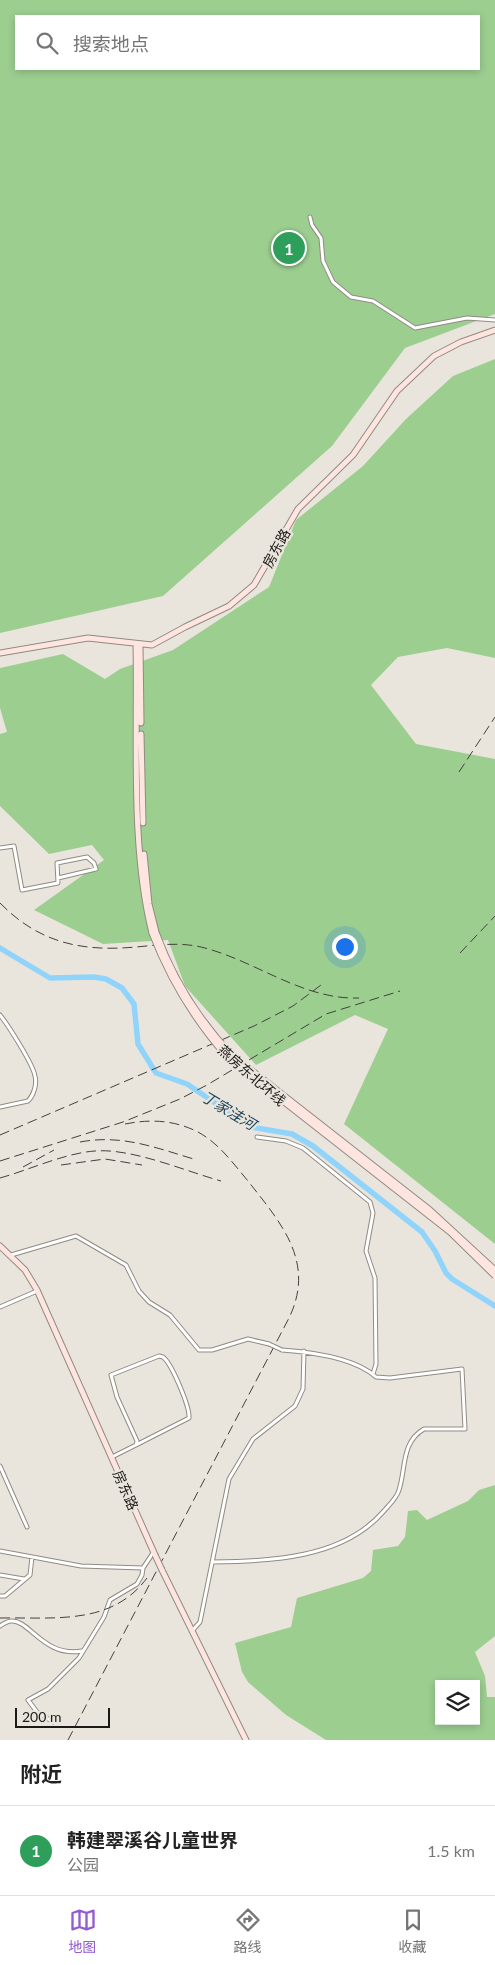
<!DOCTYPE html>
<html lang="zh">
<meta charset="utf-8">
<style>
body{margin:0;font-family:Lato,"Noto Sans SC",sans-serif;background:#f2f2f2;color:#222}
.controls{position:absolute;right:15px;bottom:15px;display:grid;overflow:hidden;border-radius:0px;box-shadow:0 2px 8px #0003}
.controls button{width:45px;height:45px;display:grid;place-items:center;padding:0;border:0;border-bottom:1px solid #e0e0e0;background:#fff;color:#222;font:25px sans-serif}
.scale{position:absolute;left:15px;bottom:12px;width:95px;box-sizing:border-box;padding-left:5px;border:2px solid #1b1a16;border-top:0;font-size:14px;line-height:18px;white-space:nowrap;color:#1b1a16;-webkit-text-stroke:4px #eae5dc;paint-order:stroke}
.you{position:absolute;left:344px;top:946px;width:18px;height:18px;margin:-12px;border:4px solid #fff;border-radius:50%;background:#1a73e8;box-shadow:0 0 0 8px #1a73e833}
.badge{display:grid;place-items:center;width:32px;height:32px;border-radius:50%;background:#935ad1;color:#fff;font-size:16px;font-weight:700}
.pin{position:absolute;translate:-50% -50%;border:2px solid #fff;box-shadow:0 1px 5px #0006}
.list{margin:0;padding:0;list-style:none}
h2{display:flex;justify-content:space-between;align-items:center;height:65px;margin:0;padding:0 20px;font-size:21px}
h2 small{font-size:16px;font-weight:400;color:#767676}
.list li{display:grid;grid-template-columns:32px 1fr auto;gap:15px;align-items:center;box-sizing:border-box;height:90px;padding:0 20px;border-top:1px solid #e0e0e0}
.list b{display:block;font-size:19px;white-space:nowrap}
.list p{margin:0;font-size:16px;white-space:nowrap;color:#767676}
.list em{font-size:16px;font-style:normal;color:#767676}
.icon{flex:none;width:28px;height:28px;fill:none;stroke:currentColor;stroke-width:2;stroke-linecap:round;stroke-linejoin:round}
.map{position:relative;flex:none;width:495px;height:1740px;overflow:hidden}
.search{position:absolute;background:#fff;box-shadow:0 2px 8px #0003;left:15px;right:15px;top:15px;height:55px;display:flex;align-items:center;gap:12px;box-sizing:border-box;padding:0 18px;border-radius:0px;color:#767676;font-size:19px}
.sheet{height:155px;background:#fff}
nav{display:flex;justify-content:space-around;align-items:center;box-sizing:border-box;height:70px;border-top:1px solid #e0e0e0;background:#fff;font-size:14px;color:#767676}
nav a{display:grid;justify-items:center;gap:2px}
nav .on{color:#935ad1}
.map>svg:first-child{display:block}
.green{fill:#9cce90;fill-rule:evenodd}
.lines{fill:none;stroke-linecap:round;stroke-linejoin:round}
.river{stroke:#90d4fc;stroke-width:5.5}
.minor-casing{stroke:#908b83;stroke-width:5}
.secondary-casing{stroke:#908b83;stroke-width:7}
.minor{stroke:#fff;stroke-width:3}
.secondary{stroke:#fee5e0;stroke-width:5}
.rail{stroke:#43413d;stroke-width:1;stroke-dasharray:10 5;stroke-linecap:butt}
.minor-bridge-casing{stroke:#908b83;stroke-width:5;stroke-linecap:butt}
.secondary-bridge-casing{stroke:#908b83;stroke-width:7;stroke-linecap:butt}
.minor-bridge{stroke:#fff;stroke-width:3}
.secondary-bridge{stroke:#fee5e0;stroke-width:5}
.labels{text-anchor:middle;dominant-baseline:central;stroke-width:4.5;stroke-linejoin:round;paint-order:stroke}
.street-label{font-size:14px;fill:#1b1a16;stroke:#eae5dc}
.water-label{font-size:15px;font-style:italic;fill:#21475c;stroke:#eae5dc}
</style>
<div class="map">
<svg width="495" height="1740" viewBox="0 0 495 1740">
<rect width="100%" height="100%" fill="#eae5dc"/>
<path class="green" d="M0 0H495V314L405 348 332 446 163 596 0 633ZM16 16H479V69H16Z
M495 359V658L447 648 398 657 371 685 416 744 495 759V1244L344 1124 388 1029 355 1015 256 1065 185 986 168 940 103 944 34 910 104 860 92 845 49 854 0 806V734L7 732 0 708V668L63 654 105 679 120 669 173 650 269 587 296 520 363 466 406 419 453 376Z
M495 1485V1636L475 1652 485 1676 487 1697H495V1740H326L286 1715 248 1682 242 1672 235 1643 291 1627 297 1598 363 1578 371 1571 373 1550 398 1546 405 1537 408 1511 417 1510 427 1520 468 1501 479 1490ZM439 1684H476V1721H439Z"/>
<g class="lines">
<path class="river" d="M0 948 50 978 94 977 106 979 122 988 134 1004 138 1044 156 1073 187 1084 251 1127 292 1134 313 1146 422 1232 435 1251 446 1273 452 1279 495 1306"/>
<defs>
<path id="minor" d="M310 217 312 225 321 238 323 261 333 282 351 297 373 301 415 328 467 318 495 320
M0 848 14 846 22 890 58 883 57 863 87 857 94 863 96 869 58 878
M0 1015C8 1025 33 1064 35 1076 37 1084 34 1095 28 1101L0 1107
M257 1137 286 1141 303 1148 370 1202 373 1213 366 1251 375 1278 376 1364 373 1374
M11 1255 76 1236 126 1265 139 1291 149 1302 170 1315 199 1350H212L248 1339 269 1344
M0 1307 37 1291
M112 1457 136 1445 137 1441 117 1397 111 1375 159 1356 163 1357C172 1364 190 1407 189 1418L136 1445
M0 1466 27 1527
M0 1551 81 1566 143 1568 142 1575 137 1584 110 1600 104 1617 79 1658 48 1689 28 1700 37 1712 53 1722 56 1721
M212 1562C270 1561 342 1559 383 1512 389 1505 397 1498 399 1490 406 1469 401 1442 424 1429H465L462 1369 390 1378 376 1377C354 1357 310 1352 282 1350
M143 1568 153 1553
M0 1575 24 1579
M0 1596H5L30 1575 32 1557
M0 1626C3 1624 8 1621 11 1621 29 1619 44 1658 82 1651
M192 1631 200 1622 229 1479 253 1439 295 1406 303 1389 304 1351"/>
<path id="secondary" d="M136 645C138 736 130 845 152 933
M140 645 141 723
M0 653 88 638 152 645 185 627 229 606 254 585 298 509 353 455 397 391 434 356 461 342 495 330
M141 734 143 823
M144 854 149 904 156 932
M0 1246 25 1270 37 1290 155 1555
M162 1570 246 1740"/>
</defs>
<use href="#minor" class="minor-casing"/>
<use href="#secondary" class="secondary-casing"/>
<use href="#minor" class="minor"/>
<use href="#secondary" class="secondary"/>
<path class="rail" d="M459 772 495 717
M0 903C39 943 82 952 136 947 157 945 179 942 201 947 255 960 302 1000 359 998
M460 953 495 916
M0 1135 254 1026 293 1006 321 985
M80 1142C123 1134 156 1148 197 1160
M0 1161 123 1122 180 1099 207 1085 326 1014 400 991
M61 1165 105 1159 142 1165
M23 1167 54 1150
M0 1178C29 1170 65 1153 95 1151 132 1148 185 1171 221 1181
M0 1618C54 1617 111 1626 147 1578
M68 1740 289 1318C316 1262 281 1223 248 1181 232 1162 218 1142 196 1131 173 1120 150 1119 125 1124"/>
<defs>
<path id="minor-bridge" d="M269 1344 282 1350"/>
<path id="secondary-bridge" d="M156 932C173 979 198 1019 232 1055L430 1210 495 1270
M152 933C170 980 195 1021 228 1058L450 1232 495 1276
M155 1555 162 1570"/>
</defs>
<use href="#minor-bridge" class="minor-bridge-casing"/>
<use href="#secondary-bridge" class="secondary-bridge-casing"/>
<use href="#minor-bridge" class="minor-bridge"/>
<use href="#secondary-bridge" class="secondary-bridge"/>
</g>
<g class="labels">
<g class="street-label">
<text transform="translate(276 548) rotate(-62)">房东路</text>
<text transform="translate(252 1075) rotate(41)">燕房东北环线</text>
<text transform="translate(126 1490) rotate(66)">房东路</text>
</g>
<g class="water-label">
<text transform="translate(229 1110) rotate(31)">丁家洼河</text>
</g>
</g>
</svg>
<div class="controls">
<button><svg class="icon" aria-label="layers" viewBox="0 0 24 24"><path d="M12 4l9 5-9 5-9-5zM3 14l9 5 9-5"/></svg></button>
</div>
<div class="scale">200 m</div>
<div class="you"></div>
<div class="pin badge" style="left:289px;top:248px;background:#2e9e5b">1</div>
<div class="search"><svg class="icon" aria-label="search" viewBox="0 0 24 24"><circle cx="10" cy="10" r="6"/><path d="M15 15l6 6"/></svg>搜索地点</div>
</div>
<section class="sheet">
<h2>附近<small></small></h2>
<ul class="list">
<li><span class="badge" style="background:#2e9e5b">1</span><div><b>韩建翠溪谷儿童世界</b><p>公园</p></div><em>1.5 km</em></li>
</ul>
</section>
<nav>
<a class="on"><svg class="icon" aria-label="map" viewBox="0 0 24 24"><path d="M3 6l6-2 6 2 6-2v14l-6 2-6-2-6 2zM9 4v14M15 6v14"/></svg>地图</a>
<a><svg class="icon" aria-label="directions" viewBox="0 0 24 24"><path d="M12 3l9 9-9 9-9-9zM9 14v-3h6M13 9l2 2-2 2"/></svg>路线</a>
<a><svg class="icon" aria-label="saved" viewBox="0 0 24 24"><path d="M7 4h10v16l-5-4-5 4z"/></svg>收藏</a>
</nav>
